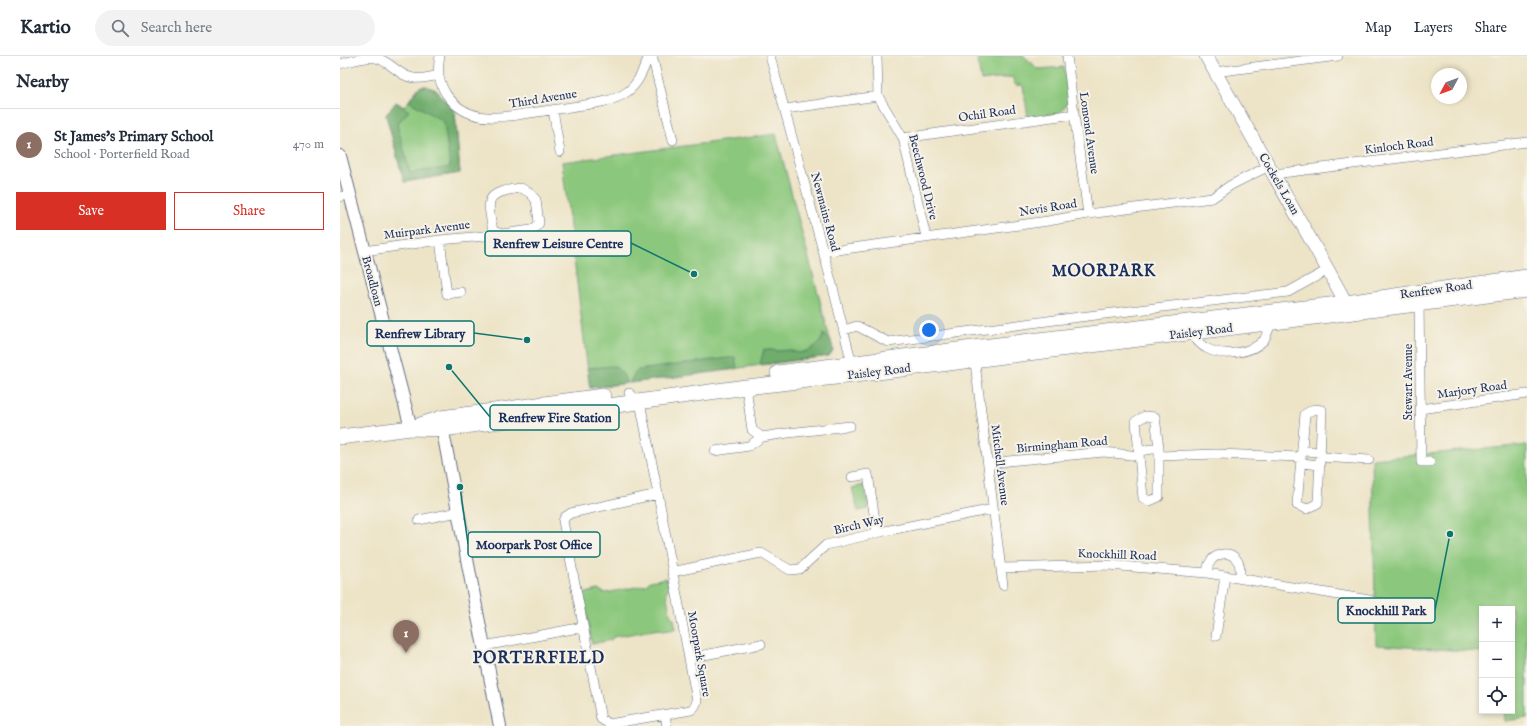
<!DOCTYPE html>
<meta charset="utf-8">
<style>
body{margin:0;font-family:"IM FELL English",serif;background:#f2f2f3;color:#1f2937}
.controls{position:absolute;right:12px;bottom:12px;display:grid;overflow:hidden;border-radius:0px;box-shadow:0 2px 6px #0003}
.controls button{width:36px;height:36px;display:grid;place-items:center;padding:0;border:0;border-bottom:1px solid #e0e1e3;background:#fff;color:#1f2937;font:20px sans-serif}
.compass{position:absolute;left:1091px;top:12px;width:36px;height:36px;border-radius:50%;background:#fff;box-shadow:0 2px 6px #0003;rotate:229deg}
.you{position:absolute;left:589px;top:274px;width:14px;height:14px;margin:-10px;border:3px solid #fff;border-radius:50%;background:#1a73e8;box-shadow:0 0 0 6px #1a73e833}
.badge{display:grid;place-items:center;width:26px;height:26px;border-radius:50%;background:#d93025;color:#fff;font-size:13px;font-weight:700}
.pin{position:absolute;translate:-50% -33px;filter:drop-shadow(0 1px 2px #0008)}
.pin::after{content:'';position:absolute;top:21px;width:14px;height:12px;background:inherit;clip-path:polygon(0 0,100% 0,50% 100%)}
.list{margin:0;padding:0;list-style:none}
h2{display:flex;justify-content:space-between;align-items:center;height:52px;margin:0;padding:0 16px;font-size:17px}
h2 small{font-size:13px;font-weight:400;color:#747a83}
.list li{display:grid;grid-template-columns:26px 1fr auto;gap:12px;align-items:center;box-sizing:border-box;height:72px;padding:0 16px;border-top:1px solid #e0e1e3}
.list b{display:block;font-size:15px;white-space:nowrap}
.list p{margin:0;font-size:13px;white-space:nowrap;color:#747a83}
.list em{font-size:13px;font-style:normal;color:#747a83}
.actions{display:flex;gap:8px;padding:12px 16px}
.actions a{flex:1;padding:9px 0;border:1px solid #d93025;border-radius:0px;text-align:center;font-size:14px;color:#d93025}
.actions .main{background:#d93025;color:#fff}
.icon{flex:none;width:22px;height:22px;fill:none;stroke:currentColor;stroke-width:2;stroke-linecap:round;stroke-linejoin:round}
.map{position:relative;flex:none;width:1187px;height:670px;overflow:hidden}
header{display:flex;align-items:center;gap:24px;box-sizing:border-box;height:56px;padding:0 20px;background:#fff;border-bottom:1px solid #e0e1e3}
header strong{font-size:19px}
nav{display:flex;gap:22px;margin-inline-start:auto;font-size:14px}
.search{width:280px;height:36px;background:#f2f2f3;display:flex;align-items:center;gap:10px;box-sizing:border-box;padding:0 14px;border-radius:22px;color:#747a83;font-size:15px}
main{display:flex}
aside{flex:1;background:#fff}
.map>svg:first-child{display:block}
.green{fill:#8bc77c;stroke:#537b6d}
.forest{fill:#70ac6c;stroke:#466e65}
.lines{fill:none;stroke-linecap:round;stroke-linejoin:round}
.minor-casing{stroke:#646e83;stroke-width:10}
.tertiary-casing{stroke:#646e83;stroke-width:14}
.secondary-casing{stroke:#646e83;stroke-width:14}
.primary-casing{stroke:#646e83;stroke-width:16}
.minor{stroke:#fff;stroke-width:9}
.tertiary{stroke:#fff;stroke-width:12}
.secondary{stroke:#fff;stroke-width:13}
.primary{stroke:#fff;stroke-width:15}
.labels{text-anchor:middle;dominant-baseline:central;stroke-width:4;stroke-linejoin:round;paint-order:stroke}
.street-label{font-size:12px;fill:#1b2f5e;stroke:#f7f3e8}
.district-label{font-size:16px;font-weight:bold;letter-spacing:1px;fill:#1b2f5e;stroke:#f7f3e8}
.leader{fill:none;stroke:#0f766e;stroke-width:1.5}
.callout-dot{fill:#0f766e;stroke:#f7f3e8;stroke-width:1.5}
.callout{fill:#f7f3e8;stroke:#0f766e;stroke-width:1.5}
.callout-label{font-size:13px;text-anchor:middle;font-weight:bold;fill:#1b2f5e}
</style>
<header>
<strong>Kartio</strong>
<div class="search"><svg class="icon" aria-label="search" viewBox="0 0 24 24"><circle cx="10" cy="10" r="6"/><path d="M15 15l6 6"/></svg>Search here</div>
<nav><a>Map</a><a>Layers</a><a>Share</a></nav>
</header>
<main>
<aside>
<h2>Nearby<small></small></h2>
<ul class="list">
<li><span class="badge" style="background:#8d6e63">1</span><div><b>St James's Primary School</b><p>School · Porterfield Road</p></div><em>470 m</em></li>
</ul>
<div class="actions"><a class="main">Save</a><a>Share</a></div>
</aside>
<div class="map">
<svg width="1187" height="670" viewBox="0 0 1187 670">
<rect width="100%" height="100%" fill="#f7f3e8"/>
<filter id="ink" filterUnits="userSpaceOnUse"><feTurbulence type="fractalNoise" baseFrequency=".025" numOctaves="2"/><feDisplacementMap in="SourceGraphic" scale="8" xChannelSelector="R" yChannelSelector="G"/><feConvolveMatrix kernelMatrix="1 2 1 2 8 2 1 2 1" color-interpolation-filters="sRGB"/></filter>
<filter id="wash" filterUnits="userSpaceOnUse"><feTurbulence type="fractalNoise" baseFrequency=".012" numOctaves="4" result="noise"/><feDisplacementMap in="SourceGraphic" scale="16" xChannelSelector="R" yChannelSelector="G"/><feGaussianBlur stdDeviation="0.9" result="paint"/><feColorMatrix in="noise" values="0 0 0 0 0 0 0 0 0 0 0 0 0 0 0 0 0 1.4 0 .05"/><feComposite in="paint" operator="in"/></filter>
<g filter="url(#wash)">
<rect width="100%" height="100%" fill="#ede4c7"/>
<path class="green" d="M637 0H684L698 13 724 11 730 45 720 57 688 61 683 30 679 28 678 30 673 27 674 25 672 21 641 25Z
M86 30 96 34 115 56 120 117 64 126 46 59 56 46 64 51 79 31Z
M436 78 493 294 489 300 250 332 222 106Z
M1187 389V662L1165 665 1164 655H1172V553H1142V596L1036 589 1032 403Z
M524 429 529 453 518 455 512 432Z
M326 522 329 532 326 536 331 561 334 563 336 573 322 575 319 573 273 581 271 584 252 588 243 538 258 534 265 537 306 529 310 525Z"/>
<path class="forest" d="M86 30 96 34 115 56 120 117 64 126 46 59 56 46 69 55 57 68 70 117 110 111 104 66 69 45 79 31Z
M484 278 491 284 493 294 489 300 420 309 424 293 438 295 448 294 459 297 470 294 480 286Z
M395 301 397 313 290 327 294 318 298 314Z
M275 310 283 318 286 327 250 332 247 312Z"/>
</g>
<g filter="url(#ink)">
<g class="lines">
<defs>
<path id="minor" d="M100 0C97 13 99 27 106 38 126 66 154 63 183 58 197 56 211 54 225 52 245 48 270 48 287 36 299 27 303 14 309 0
M312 0 333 84
M430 0 493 232 513 312
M537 0 538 40 563 82 586 181
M727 0 734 58 748 158
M0 8C12 5 24 0 36 2 51 5 59 21 74 22 82 23 91 21 99 19
M875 16 998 0
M445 53 538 40
M213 54 220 96
M563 82 734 58
M934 118 1187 86
M181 132 190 137 196 144 199 167 197 170 191 174 162 178 153 175C147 142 144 137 181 132Z
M0 141 10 138
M100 184 107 238 121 236
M24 195 100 184 145 180 153 175
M483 196 708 165 748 158 872 142 891 129 929 110
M1079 244 1081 406H1090
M504 274 517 270 548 286 715 264 948 236 988 214
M850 277C855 282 860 289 866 292 882 301 911 298 924 284 927 279 929 272 931 267
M634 299 663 529
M406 331 412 374 422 381
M289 337 300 346 318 438
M974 353 982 354 978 447 967 453 957 449 965 358Z
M1080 353 1187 338
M805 360 815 361 819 392V441L810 445 803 442 796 365Z
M375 395 409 390 422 381 448 377 510 370
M799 395 819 392
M962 395 981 396
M819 400 877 398 961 401
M981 401 1029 404
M961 407 980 409
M648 409 668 405 764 396 799 400
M512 421 528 418 537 477
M318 438 357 645 355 650 351 654 269 668 261 663 223 465 225 461 231 457Z
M79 464 118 456
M662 512 768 509 867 517 1029 544 1045 550
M332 516 421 497 450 514 460 513 486 489 545 475 653 453
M867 517C867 515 868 511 869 508 874 498 889 493 897 504 901 509 900 516 900 522
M876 580 885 520
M144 590 243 571
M349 602 421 588
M325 659 327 670"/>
<path id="tertiary" d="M0 100 71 372
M101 365 137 556 160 670"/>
<path id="secondary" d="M866 0 988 214 1006 247 1007 256"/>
<path id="primary" d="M438 317 633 292 1006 247 1187 221
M80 369 101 362 263 340
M0 381 71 372 103 373 406 331 514 319 1187 234"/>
</defs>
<use href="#minor" class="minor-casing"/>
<use href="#tertiary" class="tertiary-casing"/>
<use href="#secondary" class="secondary-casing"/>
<use href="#primary" class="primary-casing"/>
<use href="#minor" class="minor"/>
<use href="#tertiary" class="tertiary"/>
<use href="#secondary" class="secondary"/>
<use href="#primary" class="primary"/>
</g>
</g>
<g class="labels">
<g class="street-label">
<text transform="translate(203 43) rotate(-9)">Third Avenue</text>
<text transform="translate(647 58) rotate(-8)">Ochil Road</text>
<text transform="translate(749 77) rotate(82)">Lomond Avenue</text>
<text transform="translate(1059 90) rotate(-7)">Kinloch Road</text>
<text transform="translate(583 121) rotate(76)">Beechwood Drive</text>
<text transform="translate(939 128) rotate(60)">Cockels Loan</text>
<text transform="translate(708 152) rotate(-9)">Nevis Road</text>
<text transform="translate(485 156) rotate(75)">Newmains Road</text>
<text transform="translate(87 174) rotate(-7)">Muirpark Avenue</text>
<text transform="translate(32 225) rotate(75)">Broadloan</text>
<text transform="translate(1096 234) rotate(-8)">Renfrew Road</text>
<text transform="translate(861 276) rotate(-7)">Paisley Road</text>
<text transform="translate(539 316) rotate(-7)">Paisley Road</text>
<text transform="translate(1068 326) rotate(-90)">Stewart Avenue</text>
<text transform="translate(1132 334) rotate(-8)">Marjory Road</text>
<text transform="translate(722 389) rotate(-5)">Birmingham Road</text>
<text transform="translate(660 409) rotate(83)">Mitchell Avenue</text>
<text transform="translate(519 469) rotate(-13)">Birch Way</text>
<text transform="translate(777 499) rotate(2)">Knockhill Road</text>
<text transform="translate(359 598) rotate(80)">Moorpark Square</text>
</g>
<g class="district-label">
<text x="764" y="216">MOORPARK</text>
<text x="199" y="603">PORTERFIELD</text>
</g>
</g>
<path class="leader" d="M354 218L291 187M187 284L134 277M109 311L150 361M120 431L128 488M1110 478L1095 554"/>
<g class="callout-dot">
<circle cx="354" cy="218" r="4"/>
<circle cx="187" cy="284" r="4"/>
<circle cx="109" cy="311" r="4"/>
<circle cx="120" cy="431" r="4"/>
<circle cx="1110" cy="478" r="4"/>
</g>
<g class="callout">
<rect x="145" y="175" width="146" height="25" rx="4"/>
<rect x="27" y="265" width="107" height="25" rx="4"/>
<rect x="150" y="349" width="129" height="25" rx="4"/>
<rect x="128" y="476" width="132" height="25" rx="4"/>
<rect x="998" y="542" width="97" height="25" rx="4"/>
</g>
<g class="callout-label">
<text x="218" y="192">Renfrew Leisure Centre</text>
<text x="80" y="282">Renfrew Library</text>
<text x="215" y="366">Renfrew Fire Station</text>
<text x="194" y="493">Moorpark Post Office</text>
<text x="1046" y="559">Knockhill Park</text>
</g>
</svg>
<div class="controls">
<button>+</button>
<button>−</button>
<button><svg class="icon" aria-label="locate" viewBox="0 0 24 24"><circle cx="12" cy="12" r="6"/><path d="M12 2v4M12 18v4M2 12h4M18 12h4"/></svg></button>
</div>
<svg class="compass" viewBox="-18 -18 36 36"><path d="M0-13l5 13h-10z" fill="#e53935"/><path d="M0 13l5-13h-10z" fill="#747a83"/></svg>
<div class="you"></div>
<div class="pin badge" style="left:66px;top:597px;background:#8d6e63">1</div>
</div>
</main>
